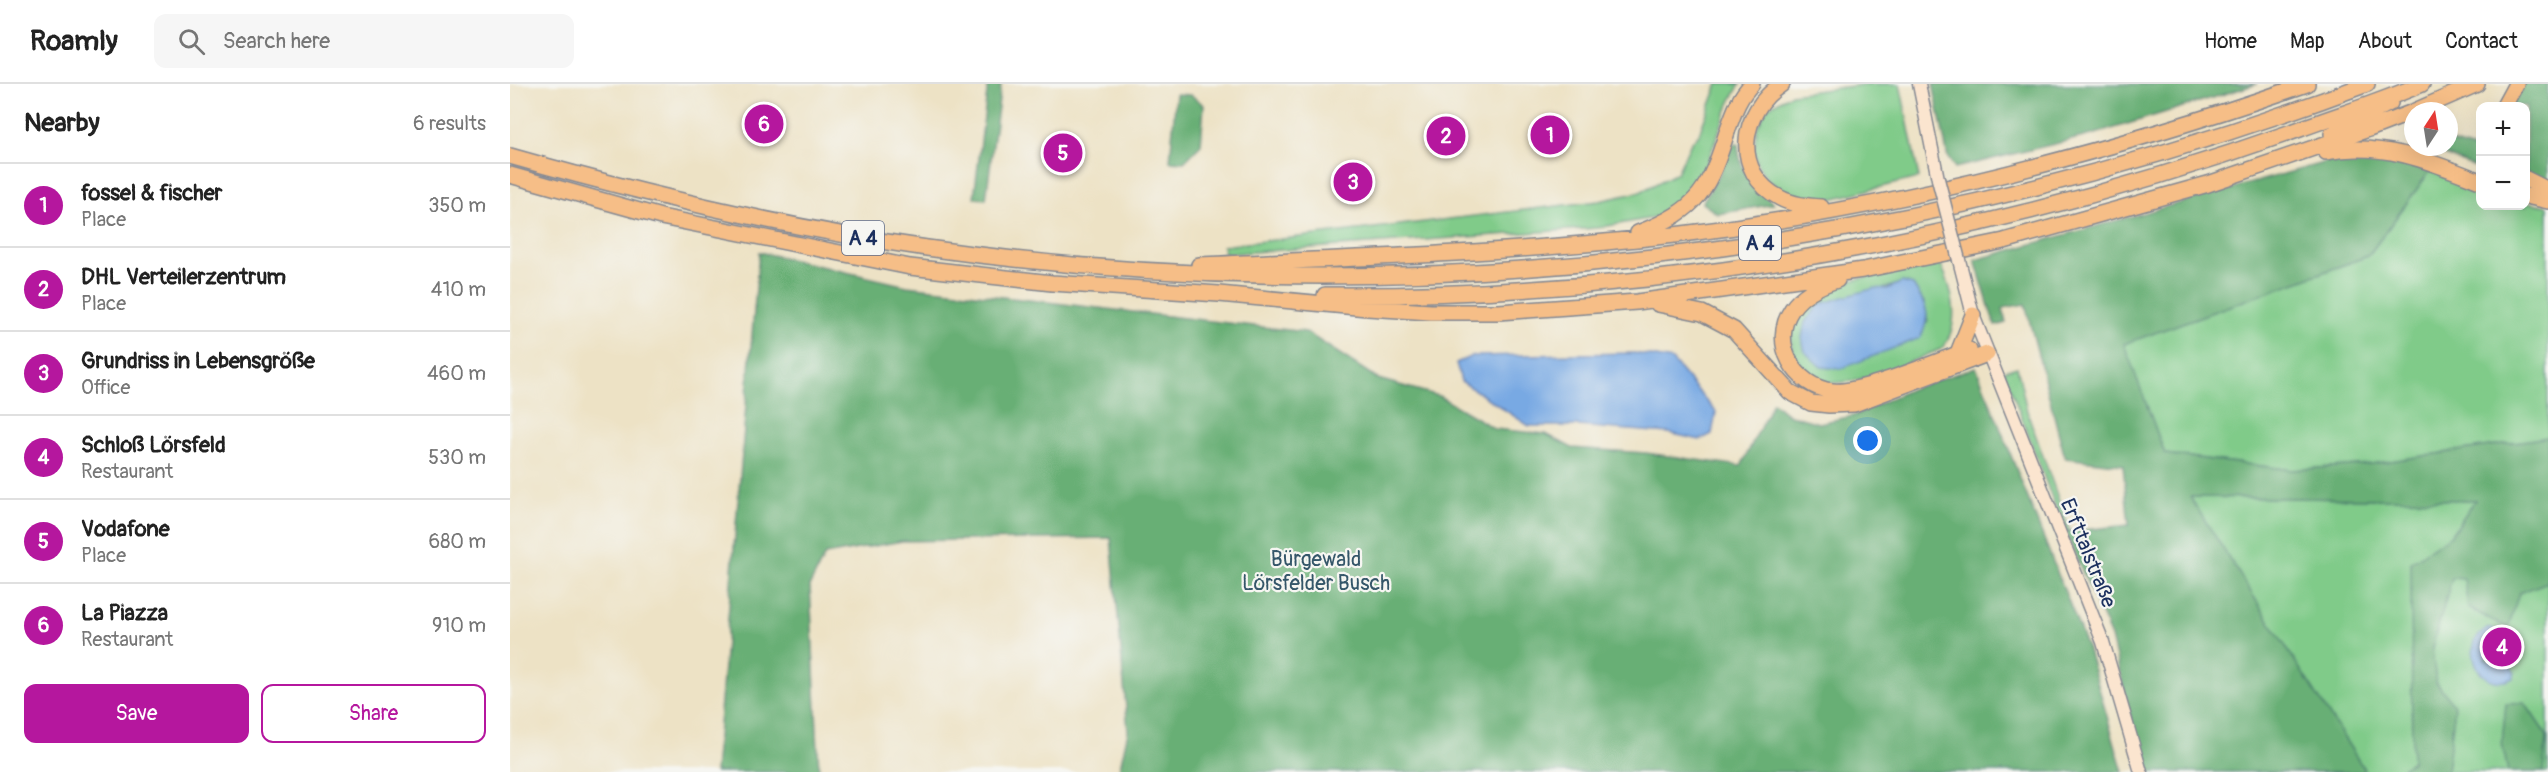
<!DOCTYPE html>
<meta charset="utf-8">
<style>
body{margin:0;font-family:Pangolin,sans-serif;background:#f6f6f6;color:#222}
.controls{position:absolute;right:18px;top:18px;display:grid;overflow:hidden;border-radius:12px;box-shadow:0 6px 24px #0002}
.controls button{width:54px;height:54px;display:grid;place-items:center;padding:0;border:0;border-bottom:2px solid #e0e0e0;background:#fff;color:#222;font:30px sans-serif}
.compass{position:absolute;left:1894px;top:18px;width:54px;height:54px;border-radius:50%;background:#fff;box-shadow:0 6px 24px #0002;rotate:12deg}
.you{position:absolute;left:1358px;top:357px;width:21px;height:21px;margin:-15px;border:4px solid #fff;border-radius:50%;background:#1a73e8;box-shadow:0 0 0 9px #1a73e833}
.badge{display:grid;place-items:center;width:39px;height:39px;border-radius:50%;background:#b5179e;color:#fff;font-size:20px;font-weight:700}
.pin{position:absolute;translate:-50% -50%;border:3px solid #fff;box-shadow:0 2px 6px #0006}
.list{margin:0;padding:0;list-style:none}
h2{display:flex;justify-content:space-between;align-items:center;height:78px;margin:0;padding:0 24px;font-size:26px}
h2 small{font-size:20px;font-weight:400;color:#767676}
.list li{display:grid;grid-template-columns:39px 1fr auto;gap:18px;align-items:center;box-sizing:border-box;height:84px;padding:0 24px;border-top:2px solid #e0e0e0}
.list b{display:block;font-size:22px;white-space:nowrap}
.list p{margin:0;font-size:20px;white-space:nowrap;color:#767676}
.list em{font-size:20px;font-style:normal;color:#767676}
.actions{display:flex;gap:12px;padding:18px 24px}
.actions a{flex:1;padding:14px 0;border:2px solid #b5179e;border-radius:12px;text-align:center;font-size:21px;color:#b5179e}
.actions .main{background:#b5179e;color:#fff}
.icon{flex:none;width:33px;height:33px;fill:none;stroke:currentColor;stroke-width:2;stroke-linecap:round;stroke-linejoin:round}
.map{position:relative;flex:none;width:2038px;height:688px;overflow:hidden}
header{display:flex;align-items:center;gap:36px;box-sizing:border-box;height:84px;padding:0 30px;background:#fff;border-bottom:2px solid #e0e0e0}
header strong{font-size:28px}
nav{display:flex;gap:33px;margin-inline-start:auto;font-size:21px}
.search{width:420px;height:54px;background:#f6f6f6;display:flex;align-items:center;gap:15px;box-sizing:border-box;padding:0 21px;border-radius:12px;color:#767676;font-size:22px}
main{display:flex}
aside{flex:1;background:#fff}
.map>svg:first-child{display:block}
.green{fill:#80cb89;stroke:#4e7d74;stroke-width:1.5;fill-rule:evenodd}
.forest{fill:#68af75;stroke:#426f6a;stroke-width:1.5}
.water{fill:#78a9e3;stroke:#4a6ca0;stroke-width:1.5}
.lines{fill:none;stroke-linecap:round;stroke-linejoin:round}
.secondary-casing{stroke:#848892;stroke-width:15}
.motorway-casing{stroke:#848892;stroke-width:18}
.secondary{stroke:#fbe5cf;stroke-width:12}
.motorway{stroke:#f6be87;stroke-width:15}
.secondary-bridge-casing{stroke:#848892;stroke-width:15;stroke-linecap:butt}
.secondary-bridge{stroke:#fbe5cf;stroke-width:12}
.labels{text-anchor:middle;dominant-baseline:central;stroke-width:4.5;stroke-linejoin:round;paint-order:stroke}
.shield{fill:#f6f6f2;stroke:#5d6b8a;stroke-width:1.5}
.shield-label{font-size:20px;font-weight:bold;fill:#1b2f5e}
.street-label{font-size:21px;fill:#1b2f5e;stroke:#f6f6f2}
.park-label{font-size:21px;fill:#345669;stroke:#f6f6f2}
</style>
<header>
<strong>Roamly</strong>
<div class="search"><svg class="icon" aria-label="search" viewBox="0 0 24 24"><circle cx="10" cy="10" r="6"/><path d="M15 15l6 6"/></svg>Search here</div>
<nav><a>Home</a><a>Map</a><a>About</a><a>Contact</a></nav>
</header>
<main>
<aside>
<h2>Nearby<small>6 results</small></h2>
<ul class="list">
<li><span class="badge">1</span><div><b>fossel &amp; fischer</b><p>Place</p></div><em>350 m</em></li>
<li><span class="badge">2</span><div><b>DHL Verteilerzentrum</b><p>Place</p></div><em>410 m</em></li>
<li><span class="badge">3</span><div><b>Grundriss in Lebensgröße</b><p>Office</p></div><em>460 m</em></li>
<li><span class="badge">4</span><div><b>Schloß Lörsfeld</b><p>Restaurant</p></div><em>530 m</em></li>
<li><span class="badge">5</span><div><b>Vodafone</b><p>Place</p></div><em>680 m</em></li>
<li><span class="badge">6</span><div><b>La Piazza</b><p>Restaurant</p></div><em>910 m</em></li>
</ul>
<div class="actions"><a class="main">Save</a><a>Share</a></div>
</aside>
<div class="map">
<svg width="2038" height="688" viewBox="0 0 2038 688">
<rect width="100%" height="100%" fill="#f6f6f2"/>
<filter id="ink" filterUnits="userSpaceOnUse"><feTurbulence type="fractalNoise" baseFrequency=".0167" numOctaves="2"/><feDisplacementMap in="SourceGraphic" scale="12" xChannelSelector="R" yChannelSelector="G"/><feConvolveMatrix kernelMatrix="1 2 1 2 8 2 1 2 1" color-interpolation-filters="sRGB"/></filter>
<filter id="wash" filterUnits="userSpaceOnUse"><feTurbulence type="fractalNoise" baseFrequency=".008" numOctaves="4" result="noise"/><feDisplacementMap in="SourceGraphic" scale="24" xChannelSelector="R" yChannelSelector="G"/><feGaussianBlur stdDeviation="1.35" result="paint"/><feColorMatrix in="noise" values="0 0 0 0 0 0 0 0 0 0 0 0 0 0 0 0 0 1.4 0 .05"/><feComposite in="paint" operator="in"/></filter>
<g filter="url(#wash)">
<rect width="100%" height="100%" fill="#ede2c5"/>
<path class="green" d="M1208 0H1230L1220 18 1190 98 1148 133 1087 144 714 170 713 162 1089 117 1130 108 1167 89 1181 59 1189 50Z
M1359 0H1390L1409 94 1308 118 1280 112 1258 96 1248 82 1244 66 1247 44 1257 24 1281 10Z
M1920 87 1970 105V122H2016V118L2038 122V353L1861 380 1783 386 1655 370 1613 260 1858 172Z
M1431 181C1443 206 1452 242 1431 265 1400 277 1335 311 1304 294 1301 292 1297 288 1294 285 1286 277 1281 268 1281 257 1281 239 1288 224 1302 213 1328 193 1397 187 1431 181ZM1392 198 1403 201 1414 218 1418 238 1357 273 1330 285 1344 212C1361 206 1376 206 1392 198Z
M1507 283 1517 327 1560 448H1555L1494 287Z
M1679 413 1966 416 1941 450 2038 471V688H1805Z"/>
<path class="forest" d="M478 0H491L476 115 464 114Z
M1423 0H1747L1582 51 1445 84 1438 74Z
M2010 0H2038V100L2016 88V22H2000Z
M666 10 681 11 694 21 691 61 674 78 660 77Z
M1939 57 1970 67V85L1915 63H1939Z
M1228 60C1230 90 1242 100 1264 120L1208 130 1192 119 1210 89 1220 61Z
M1857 70 1899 77 1920 87 1858 172 1614 260 1655 370 1783 386 1861 380 2038 353V498L2009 509 1998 544 1958 524 1954 495 1942 494 1922 564 1926 598 1945 622 1937 688H1887L1902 677 1901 478 1941 451 1965 416 1680 413 1856 688H1634L1601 553 1555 448 1619 441 1613 381 1555 374 1515 220 1493 224 1496 239 1485 242 1465 176 1827 75Z
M249 168 397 202 796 248 868 295 929 312 985 345 1036 350 1062 364 1136 369 1231 382 1263 318 1277 330 1309 339 1343 332 1401 305 1466 283 1578 566 1613 688H609L618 647 601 454 392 457 315 471 300 501 309 688H205Z
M2015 619 2037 652 2033 688H1998L1992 659 1996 620Z"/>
<path class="water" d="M1392 198 1403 201C1417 222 1422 231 1410 254L1330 285 1311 283 1295 268 1292 254 1295 238 1310 220 1365 204 1377 205Z
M1125 269 1162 276 1206 328 1202 350 1190 356 1158 349 1068 342H1019L951 297 946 279 962 272Z
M1980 544 1994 549 1993 555H1979L1975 576 2000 580 2005 588 2003 594C1966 612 1948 553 1980 544Z"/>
</g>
<g filter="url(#ink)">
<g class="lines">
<defs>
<path id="secondary" d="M1409 0 1428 95
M1449 176 1463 231 1593 558 1631 688"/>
<path id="motorway" d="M1272 0C1230 27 1221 88 1270 114 1283 121 1297 122 1311 123
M1994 22 2006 0
M1905 27 1967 0
M1822 50 1880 19
M1816 68C1871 57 1920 77 1970 97
M0 72C137 111 276 144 417 164 902 233 1399 172 1857 0
M0 91 151 133 400 183 542 199 709 210 857 224 921 228H989L1127 218 1353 186 1494 157 1698 100 1859 45 1903 28
M2016 95 2038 106
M2016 112 2038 117
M1128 149C1190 125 1199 105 1218 45 1224 28 1229 13 1242 0
M689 181C847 174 1007 169 1164 151 1380 126 1592 71 1797 0
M1327 196C1311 201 1292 210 1282 225 1259 259 1285 303 1323 307 1351 310 1429 276 1459 266
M815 211C1146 214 1478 157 1790 45 1831 30 1873 17 1912 0
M1148 220 1192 229 1224 246 1280 308 1301 319 1319 321 1344 320 1477 270
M1448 269 1463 231"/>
</defs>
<use href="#secondary" class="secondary-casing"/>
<use href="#motorway" class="motorway-casing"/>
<use href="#secondary" class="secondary"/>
<use href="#motorway" class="motorway"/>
<defs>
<path id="secondary-bridge" d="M1428 95 1449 176"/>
</defs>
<use href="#secondary-bridge" class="secondary-bridge-casing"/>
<use href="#secondary-bridge" class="secondary-bridge"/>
</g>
</g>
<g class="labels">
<g class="shield">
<rect x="332" y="137" width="42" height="34" rx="4.5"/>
<rect x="1229" y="142" width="42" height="34" rx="4.5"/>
</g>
<g class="shield-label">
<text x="353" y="154">A 4</text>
<text x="1250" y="159">A 4</text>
</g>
<g class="street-label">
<text transform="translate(1578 469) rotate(68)">Erfttalstraße</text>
</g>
<g class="park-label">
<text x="806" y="475">Bürgewald<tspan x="806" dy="24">Lörsfelder Busch</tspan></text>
</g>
</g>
</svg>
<div class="controls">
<button>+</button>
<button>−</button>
</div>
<svg class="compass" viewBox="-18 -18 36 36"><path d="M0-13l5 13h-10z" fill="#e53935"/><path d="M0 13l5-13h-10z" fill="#767676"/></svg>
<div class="you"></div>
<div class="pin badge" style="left:1040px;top:51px">1</div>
<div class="pin badge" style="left:936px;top:52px">2</div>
<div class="pin badge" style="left:843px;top:98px">3</div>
<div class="pin badge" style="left:1992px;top:563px">4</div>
<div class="pin badge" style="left:553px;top:69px">5</div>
<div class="pin badge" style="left:254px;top:40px">6</div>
</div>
</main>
